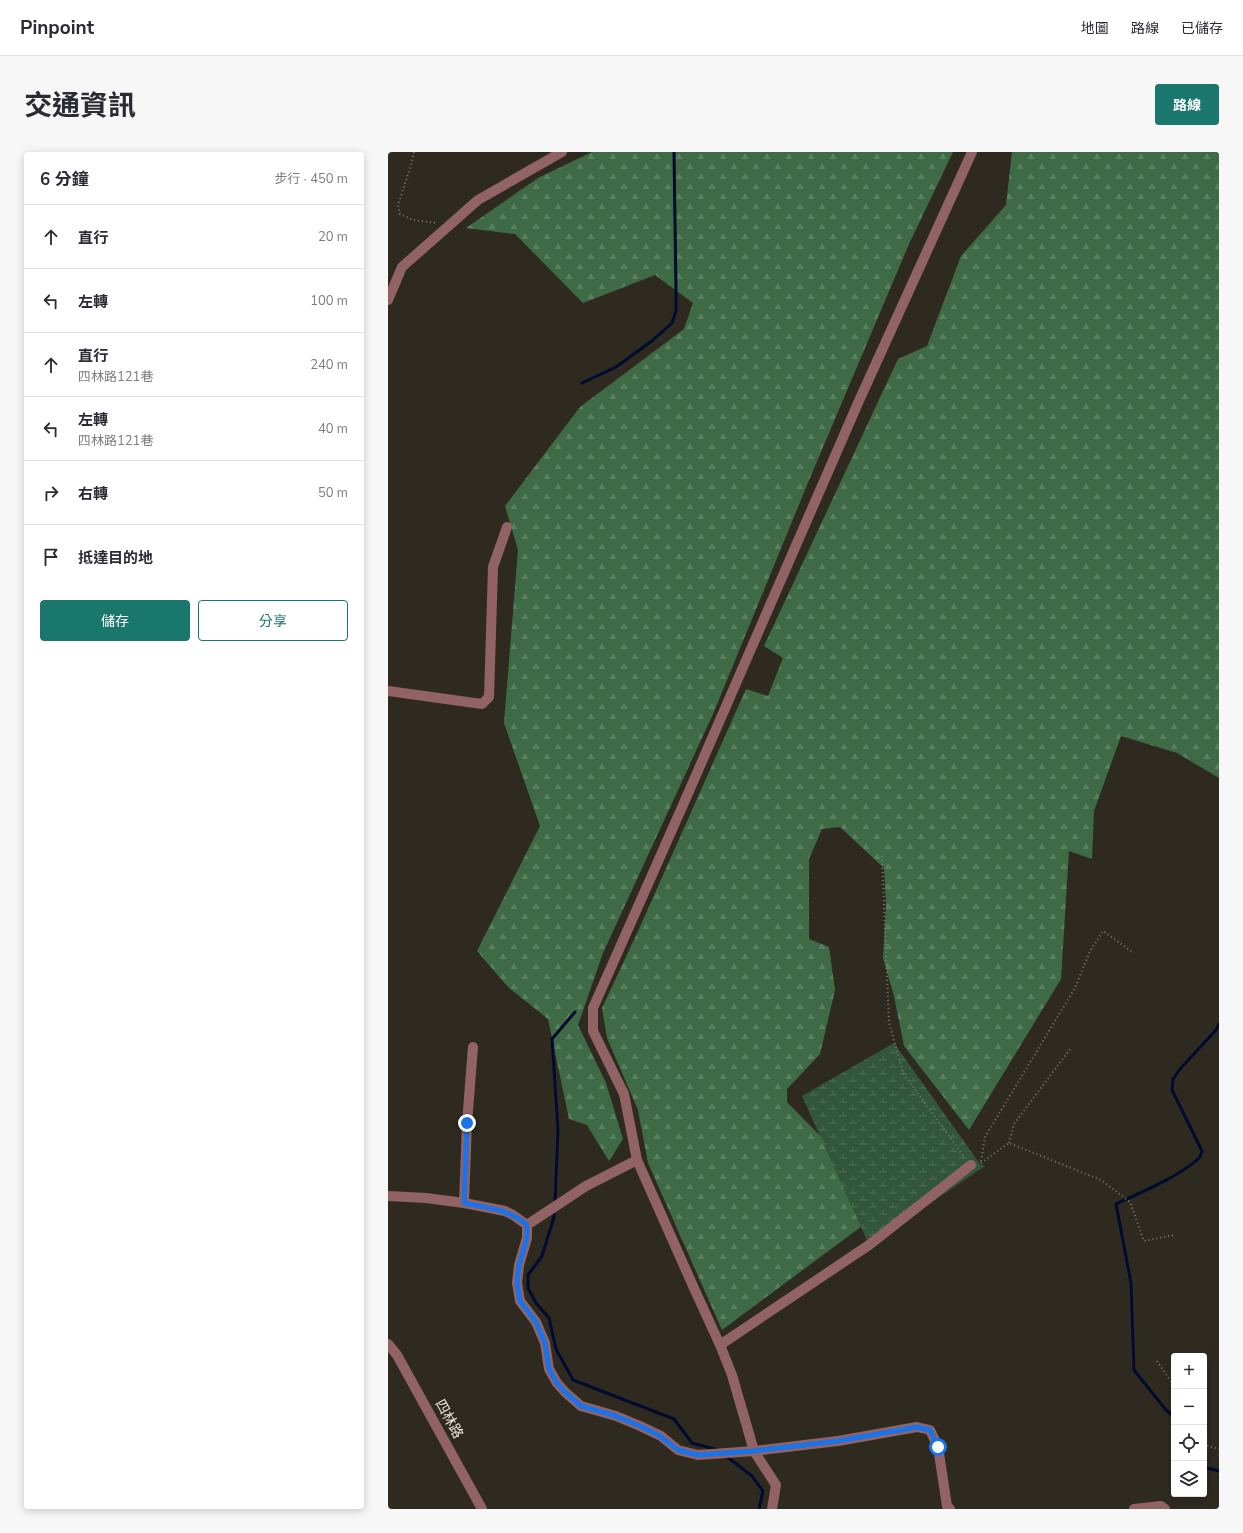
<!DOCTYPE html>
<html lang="zh-TW">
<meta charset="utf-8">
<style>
body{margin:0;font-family:"Nunito Sans","Noto Sans TC",sans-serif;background:#f7f7f7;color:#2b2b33}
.controls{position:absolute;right:12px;bottom:12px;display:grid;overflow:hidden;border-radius:4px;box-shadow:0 2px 10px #0003}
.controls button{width:36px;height:36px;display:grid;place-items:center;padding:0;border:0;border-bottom:1px solid #e1e1e2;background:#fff;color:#2b2b33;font:20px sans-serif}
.stop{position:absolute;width:12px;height:12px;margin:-9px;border:3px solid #1a73e8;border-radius:50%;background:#fff}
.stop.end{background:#1a73e8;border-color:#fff;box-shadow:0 1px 4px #0008}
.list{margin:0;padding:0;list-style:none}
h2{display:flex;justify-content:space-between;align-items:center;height:52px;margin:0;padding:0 16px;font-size:17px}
h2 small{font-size:13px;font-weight:400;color:#7c7c81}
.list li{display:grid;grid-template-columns:26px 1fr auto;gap:12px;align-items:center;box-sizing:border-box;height:64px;padding:0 16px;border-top:1px solid #e1e1e2}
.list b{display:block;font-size:15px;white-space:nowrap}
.list p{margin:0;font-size:13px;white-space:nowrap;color:#7c7c81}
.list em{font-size:13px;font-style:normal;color:#7c7c81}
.actions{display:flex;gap:8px;padding:12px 16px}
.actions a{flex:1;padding:9px 0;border:1px solid #19776e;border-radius:4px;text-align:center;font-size:14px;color:#19776e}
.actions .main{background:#19776e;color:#fff}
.icon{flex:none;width:22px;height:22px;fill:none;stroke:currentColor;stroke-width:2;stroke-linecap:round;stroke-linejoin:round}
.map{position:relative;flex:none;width:831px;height:1357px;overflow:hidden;border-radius:4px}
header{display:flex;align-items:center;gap:24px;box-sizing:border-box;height:56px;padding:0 20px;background:#fff;border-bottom:1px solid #e1e1e2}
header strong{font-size:19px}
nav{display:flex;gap:22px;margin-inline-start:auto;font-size:14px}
.intro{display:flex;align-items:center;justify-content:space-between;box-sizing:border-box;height:96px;padding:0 24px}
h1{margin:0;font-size:28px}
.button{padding:10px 18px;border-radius:4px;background:#19776e;color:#fff;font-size:14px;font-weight:700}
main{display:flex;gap:24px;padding:0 24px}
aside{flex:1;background:#fff;border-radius:4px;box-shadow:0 2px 10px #0003}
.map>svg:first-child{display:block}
.forest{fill:url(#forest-firs)}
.wetland{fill:url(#wetland-marsh)}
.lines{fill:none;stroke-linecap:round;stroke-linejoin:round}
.stream{stroke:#000b2f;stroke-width:3}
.path{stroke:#7f7b72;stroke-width:2;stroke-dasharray:1 3;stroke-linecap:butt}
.minor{stroke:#926364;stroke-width:10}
.route{stroke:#1a73e8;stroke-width:5}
.labels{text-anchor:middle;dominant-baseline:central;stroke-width:4;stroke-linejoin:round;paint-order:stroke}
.street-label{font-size:14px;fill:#e9e6df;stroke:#2f2a20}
</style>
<header>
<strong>Pinpoint</strong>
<nav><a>地圖</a><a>路線</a><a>已儲存</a></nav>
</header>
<div class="intro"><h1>交通資訊</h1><a class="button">路線</a></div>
<main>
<aside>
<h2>6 分鐘<small>步行 · 450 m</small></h2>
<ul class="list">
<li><svg class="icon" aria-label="ahead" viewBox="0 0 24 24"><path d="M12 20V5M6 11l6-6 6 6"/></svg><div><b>直行</b></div><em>20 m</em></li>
<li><svg class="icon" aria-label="left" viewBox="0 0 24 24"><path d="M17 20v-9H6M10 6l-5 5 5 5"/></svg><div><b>左轉</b></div><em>100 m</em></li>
<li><svg class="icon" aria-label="ahead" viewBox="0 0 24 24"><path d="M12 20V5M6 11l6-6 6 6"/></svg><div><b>直行</b><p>四林路121巷</p></div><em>240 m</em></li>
<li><svg class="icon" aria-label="left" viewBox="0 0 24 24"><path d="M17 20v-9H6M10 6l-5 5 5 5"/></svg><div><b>左轉</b><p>四林路121巷</p></div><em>40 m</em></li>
<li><svg class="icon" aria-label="right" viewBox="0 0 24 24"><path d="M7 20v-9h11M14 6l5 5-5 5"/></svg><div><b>右轉</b></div><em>50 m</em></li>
<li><svg class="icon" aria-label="arrive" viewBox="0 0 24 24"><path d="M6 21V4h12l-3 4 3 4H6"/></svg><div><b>抵達目的地</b></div></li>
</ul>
<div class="actions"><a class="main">儲存</a><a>分享</a></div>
</aside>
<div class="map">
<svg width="831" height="1357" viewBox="0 0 831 1357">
<defs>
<pattern id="forest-firs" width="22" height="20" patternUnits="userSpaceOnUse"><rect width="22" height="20" fill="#3e6b46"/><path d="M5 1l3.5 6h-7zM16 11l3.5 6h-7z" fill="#5a8060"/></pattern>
<pattern id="wetland-marsh" width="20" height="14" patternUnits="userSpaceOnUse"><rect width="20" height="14" fill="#325639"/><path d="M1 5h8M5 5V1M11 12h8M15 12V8" fill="none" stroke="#506e55"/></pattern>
</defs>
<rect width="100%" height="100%" fill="#2f2a20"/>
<path class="forest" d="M204 0H565L521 92 419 333 325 562 215 801 190 873 218 931 235 987 221 1009 199 973 181 967 160 867 120 835 89 799 152 674 116 571 130 398 117 354 192 255 296 177 305 151 267 123 195 151 127 82 78 76 150 26Z
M624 0H831V626L789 601 733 584 706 659 704 707 681 699 673 827 581 978 516 894 506 844 495 806 498 752 496 716 452 675 434 677 421 707V787L441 795 447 838 432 902 399 937V950L501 1054 334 1178 260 1011 250 958 219 886 214 856 251 777 358 537 380 544 395 506 376 494 510 207 539 194 573 104 618 53Z"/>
<path class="wetland" d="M506 891 592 1012 597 1014 481 1093 414 944Z"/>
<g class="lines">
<path class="stream" d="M194 231 228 215 265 188 284 171 288 159V138L286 0
M167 1051 170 978 164 887 187 860
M166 1058V1065L154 1104 140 1123V1136L148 1151 161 1166 168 1197 185 1228 286 1267 304 1291 330 1298
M786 1265 778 1258 746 1218 743 1131 728 1052C752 1041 790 1025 810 1007 813 1005 813 1002 814 999L784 938 785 927 792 917 828 878 831 872
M338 1304 364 1324 375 1339 371 1357
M816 1315 831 1319"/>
<path class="path" d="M26 0 22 16 10 53 12 62 25 68 49 71
M494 704 501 870 515 921 577 1006
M621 991 626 972 683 896
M593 1009 597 985 687 836 702 799 715 779 746 801
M593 1011 621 991 713 1028 742 1050 756 1089 786 1083
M769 1209 786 1234
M816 1286 820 1294 831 1297"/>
<path class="minor" d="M0 148 14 115 90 48 174 0
M0 539 94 552 101 545 105 415 119 375
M0 1044 38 1046 76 1051 117 1059 125 1063 139 1073V1086L131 1113 129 1131 132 1149 148 1170 157 1191 161 1217 169 1231 177 1240 193 1254 228 1264 252 1274 273 1284 290 1298 310 1303 366 1299 450 1289 529 1275 542 1278 550 1295 559 1354 562 1357
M76 1051 79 971 85 895
M139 1073 198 1034 249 1008
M0 1192 9 1203 94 1357
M332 1193 481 1093 583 1013
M384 1357 388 1333 366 1299 344 1223 332 1193 305 1134 249 1008 236 942 205 879V856L295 653 470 251 584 0
M746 1357 773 1354 777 1357"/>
</g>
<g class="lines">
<path class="route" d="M79 971 76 1051C99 1056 121 1057 139 1073V1086L131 1113 129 1131 132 1149 148 1170 157 1191 161 1217 169 1231 177 1240 193 1254 228 1264 252 1274 272 1284 290 1298 310 1303 366 1299 450 1289 529 1275 542 1278 550 1295"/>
</g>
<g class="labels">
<g class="street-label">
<text transform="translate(61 1267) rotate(61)">四林路</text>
</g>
</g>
</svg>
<div class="controls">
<button>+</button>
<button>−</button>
<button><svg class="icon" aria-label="locate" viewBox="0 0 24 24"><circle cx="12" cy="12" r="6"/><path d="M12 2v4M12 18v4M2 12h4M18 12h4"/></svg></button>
<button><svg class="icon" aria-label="layers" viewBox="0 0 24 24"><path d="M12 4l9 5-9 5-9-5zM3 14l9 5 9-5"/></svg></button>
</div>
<div class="stop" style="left:550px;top:1295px"></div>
<div class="stop end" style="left:79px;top:971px"></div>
</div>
</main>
